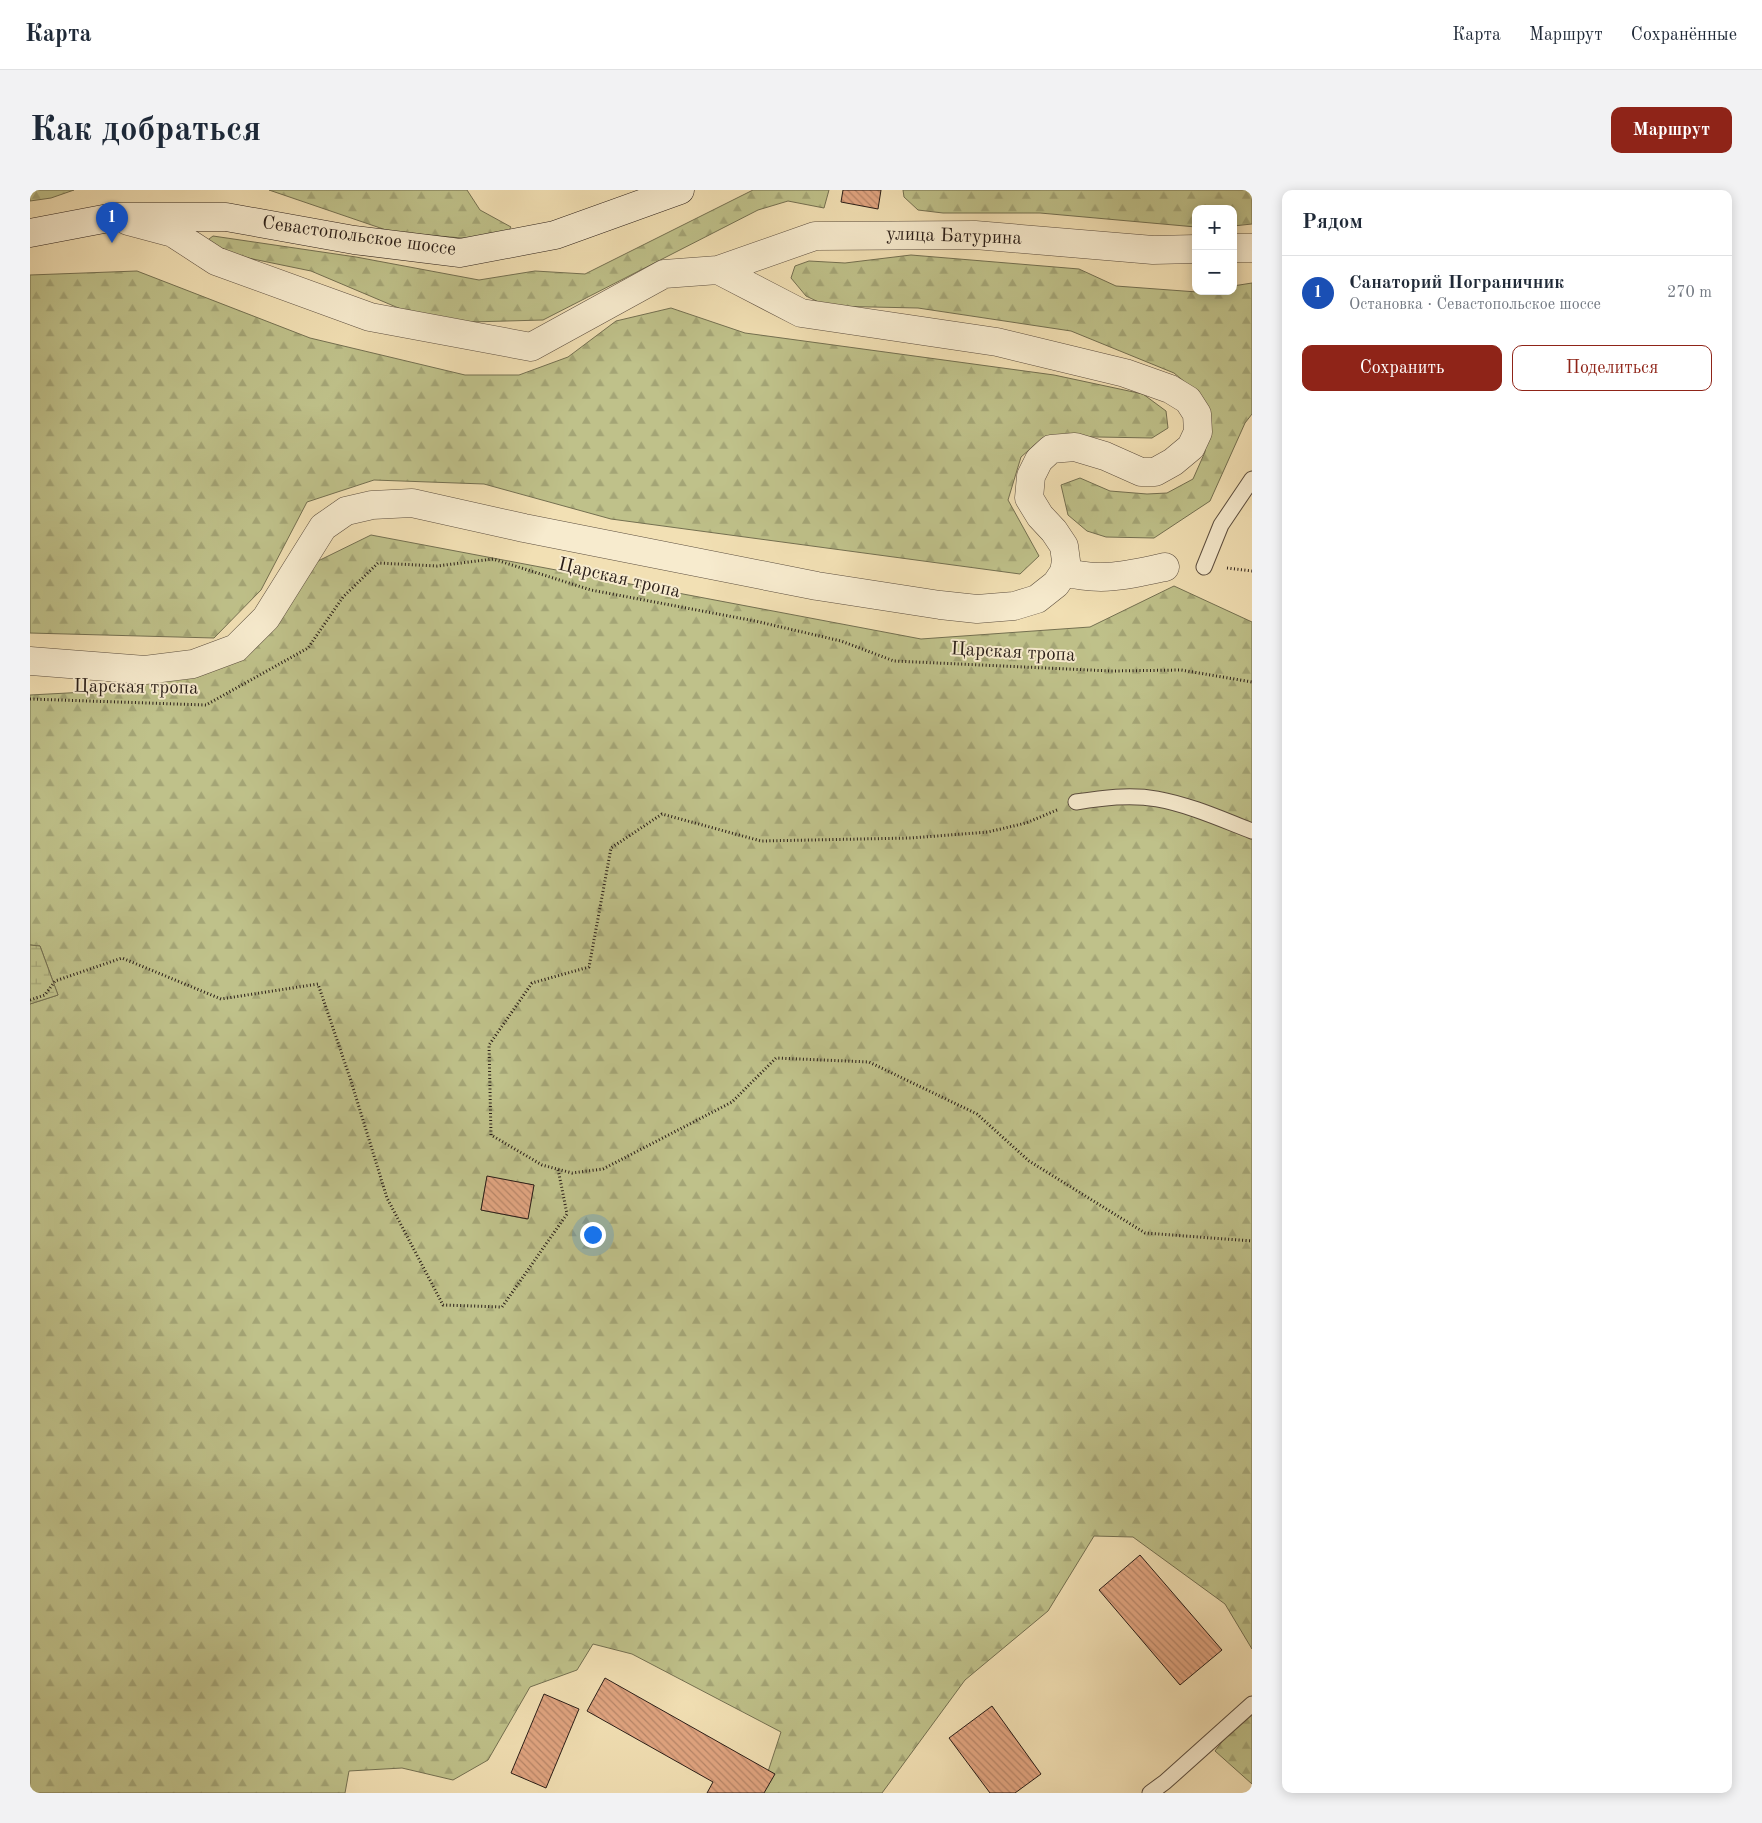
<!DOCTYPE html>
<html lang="ru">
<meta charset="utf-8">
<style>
body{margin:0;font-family:"Old Standard TT",serif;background:#f2f2f3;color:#1f2937}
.controls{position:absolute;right:15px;top:15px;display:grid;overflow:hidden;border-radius:10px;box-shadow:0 2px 12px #0003}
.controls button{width:45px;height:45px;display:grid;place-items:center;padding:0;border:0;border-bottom:1px solid #e0e1e3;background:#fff;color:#1f2937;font:25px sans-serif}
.you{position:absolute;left:562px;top:1044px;width:18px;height:18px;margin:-12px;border:4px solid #fff;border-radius:50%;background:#1a73e8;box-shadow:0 0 0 8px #1a73e833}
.badge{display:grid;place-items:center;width:32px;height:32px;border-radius:50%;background:#8f2418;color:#fff;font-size:16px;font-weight:700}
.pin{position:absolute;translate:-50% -41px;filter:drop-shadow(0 1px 2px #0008)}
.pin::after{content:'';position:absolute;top:26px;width:18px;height:15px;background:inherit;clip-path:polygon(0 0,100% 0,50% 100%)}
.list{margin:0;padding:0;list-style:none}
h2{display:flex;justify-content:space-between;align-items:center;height:65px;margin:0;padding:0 20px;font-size:21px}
h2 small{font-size:16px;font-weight:400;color:#747a83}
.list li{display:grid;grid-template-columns:32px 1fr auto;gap:15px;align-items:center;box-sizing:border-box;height:75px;padding:0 20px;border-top:1px solid #e0e1e3}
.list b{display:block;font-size:19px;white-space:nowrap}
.list p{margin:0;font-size:16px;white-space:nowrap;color:#747a83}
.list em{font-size:16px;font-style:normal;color:#747a83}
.actions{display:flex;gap:10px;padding:15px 20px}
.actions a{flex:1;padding:11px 0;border:1px solid #8f2418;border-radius:10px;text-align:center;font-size:18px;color:#8f2418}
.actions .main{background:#8f2418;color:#fff}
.map{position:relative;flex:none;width:1222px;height:1603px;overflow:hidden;border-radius:10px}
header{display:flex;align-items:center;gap:30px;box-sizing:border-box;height:70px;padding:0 25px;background:#fff;border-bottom:1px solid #e0e1e3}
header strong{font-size:24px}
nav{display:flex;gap:28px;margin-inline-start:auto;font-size:18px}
.intro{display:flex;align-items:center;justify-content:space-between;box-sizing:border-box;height:120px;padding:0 30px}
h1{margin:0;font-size:35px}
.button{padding:12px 22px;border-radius:10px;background:#8f2418;color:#fff;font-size:18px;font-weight:700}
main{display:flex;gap:30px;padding:0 30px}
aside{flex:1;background:#fff;border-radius:10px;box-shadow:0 2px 12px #0003}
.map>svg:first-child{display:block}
.forest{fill:url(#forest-firs);stroke:#747051;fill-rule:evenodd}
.wetland{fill:url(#wetland-marsh);stroke:#747051}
.building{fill:url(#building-back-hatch);stroke:#2a1e18}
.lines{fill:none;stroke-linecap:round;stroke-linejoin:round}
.service-casing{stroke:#5c4e3f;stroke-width:17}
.minor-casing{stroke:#5c4e3f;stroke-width:29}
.secondary-casing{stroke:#2a1e18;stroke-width:29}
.path{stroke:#2a1e18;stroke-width:3;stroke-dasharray:1 2.5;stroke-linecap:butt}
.service{stroke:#f7ebce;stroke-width:15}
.minor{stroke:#f7ebce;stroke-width:28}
.secondary{stroke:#f7ebce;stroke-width:28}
.labels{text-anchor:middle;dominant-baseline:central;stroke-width:4;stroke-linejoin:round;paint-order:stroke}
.street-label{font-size:19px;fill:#2a1e18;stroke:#f7ebce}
</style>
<header>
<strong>Карта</strong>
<nav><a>Карта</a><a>Маршрут</a><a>Сохранённые</a></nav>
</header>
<div class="intro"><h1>Как добраться</h1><a class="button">Маршрут</a></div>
<main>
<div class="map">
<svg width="1222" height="1603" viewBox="0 0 1222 1603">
<defs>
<pattern id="forest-firs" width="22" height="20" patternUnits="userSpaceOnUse" patternTransform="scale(1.25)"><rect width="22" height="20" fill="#bfc18a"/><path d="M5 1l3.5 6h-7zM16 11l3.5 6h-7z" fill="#a4a576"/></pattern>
<pattern id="wetland-marsh" width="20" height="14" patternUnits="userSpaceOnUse" patternTransform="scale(1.25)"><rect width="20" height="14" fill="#bfc18a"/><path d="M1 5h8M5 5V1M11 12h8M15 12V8" fill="none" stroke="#a4a576"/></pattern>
<pattern id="building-back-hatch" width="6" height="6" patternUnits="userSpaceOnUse" patternTransform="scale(1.25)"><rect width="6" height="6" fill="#e1a581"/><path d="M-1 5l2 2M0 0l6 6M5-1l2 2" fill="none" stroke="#b78669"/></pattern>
</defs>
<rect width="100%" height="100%" fill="#f2e0b4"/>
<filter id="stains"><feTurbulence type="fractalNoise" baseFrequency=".004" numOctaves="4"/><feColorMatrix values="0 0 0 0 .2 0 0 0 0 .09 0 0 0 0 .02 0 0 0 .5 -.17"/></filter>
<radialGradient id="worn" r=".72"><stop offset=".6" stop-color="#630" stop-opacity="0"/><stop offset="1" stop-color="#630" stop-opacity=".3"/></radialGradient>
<path class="forest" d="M0 0H44L21 8 0 11Z
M239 0H437L450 20 481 37 475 46 455 50 362 42Z
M723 0H799L794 18 758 11 728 20 513 130 404 133 281 81 179 60 175 52 183 46 326 67 449 90 505 81 555 84Z
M873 0H1222V34L1203 36V19H1166V37L1010 23H913L888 20 874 7Z
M881 65 1049 79 1086 96 1167 102 1203 101V96L1222 93V224L1215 233 1180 311 1124 348 1076 347 1057 341 1038 325 1031 295 1050 288 1080 301 1117 304 1137 303 1163 289 1175 262 1176 225 1162 198 1144 183 1041 141 888 118 797 116 776 106 761 88 765 76 779 71 815 73Z
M107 81 280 148 435 185H489L538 167 586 131 641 118 715 143 1024 185 1113 204 1136 221 1138 238 1122 248 1015 246 991 267 978 310 1009 366 990 384 581 329 454 294 344 290 277 312 231 400 184 448 0 443V85Z
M341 345 891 449 1060 437 1144 396 1222 432V1459L1195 1414 1103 1347 1064 1346 1018 1421 935 1490 852 1603H731L751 1542 602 1464 563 1454 547 1480 500 1497 458 1570 423 1590 372 1578 319 1581 315 1603H0V814L28 805 10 756 0 755V505L75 501 164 483 288 371ZM457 987 504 995 497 1029 451 1020Z
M1222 1512V1594L1185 1561Z"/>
<path class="wetland" d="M0 755 10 756 28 805 0 814Z"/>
<path class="building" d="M813 0H851L848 19 811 12Z
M457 986 504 995 498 1029 451 1020Z
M1110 1365 1192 1460 1150 1495 1069 1400Z
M575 1488 745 1584 734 1603H677L683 1592 557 1521Z
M514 1504 549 1519 516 1598 481 1583Z
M962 1516 1011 1584 985 1603H960L919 1548Z"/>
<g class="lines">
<defs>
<path id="service" d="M1174 377 1191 335 1222 289
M1046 612C1072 608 1100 604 1127 609 1160 615 1191 629 1222 641
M1120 1603 1135 1592 1222 1514"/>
<path id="minor" d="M1203 58H1222
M688 80 785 46 945 45 1123 60 1166 59
M1034 382C1071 392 1099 385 1135 377
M0 471 115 480 163 474 206 458 236 428 293 337 316 321 342 315 382 313 494 338 787 396 910 415 947 419 984 416 1007 409 1026 394 1034 382 1036 371 1034 356 1024 341 1010 326 999 308 1001 286 1009 270 1021 259 1045 257 1075 266 1111 282H1125L1143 272 1161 257 1168 242 1167 224 1158 210 1140 199 1095 183 967 152 771 123 688 80 634 84 501 157 340 127 186 71 143 43 98 31"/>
<path id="secondary" d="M0 43 84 27H196L324 50 430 63 525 45 650 0"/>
</defs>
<use href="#service" class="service-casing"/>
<use href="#minor" class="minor-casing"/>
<use href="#secondary" class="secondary-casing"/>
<path class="path" d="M1197 378 1222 381
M0 509 176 515 278 458 313 407 348 373 407 376 463 369 561 400 725 431 811 451 864 471 1081 481 1151 480 1222 492
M1027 620 996 633 958 642 881 648 731 651 632 624 581 658 559 777 502 793 459 855 461 945 512 975 542 983 573 979 702 912 746 868 839 872 947 924 999 971 1115 1043 1222 1051
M0 810 15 805 25 791 92 768 191 809 288 794 321 891 357 1008 413 1115 472 1117 537 1024 528 979"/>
<use href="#service" class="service"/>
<use href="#minor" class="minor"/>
<use href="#secondary" class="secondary"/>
</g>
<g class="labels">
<g class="street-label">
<text transform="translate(329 47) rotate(8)">Севастопольское шоссе</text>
<text transform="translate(924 47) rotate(2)">улица Батурина</text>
<text transform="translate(589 389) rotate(13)">Царская тропа</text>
<text transform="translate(983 463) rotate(3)">Царская тропа</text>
<text transform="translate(106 498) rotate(1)">Царская тропа</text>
</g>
</g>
<rect width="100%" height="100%" filter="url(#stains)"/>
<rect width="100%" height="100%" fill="url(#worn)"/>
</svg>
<div class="controls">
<button>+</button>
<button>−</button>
</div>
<div class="you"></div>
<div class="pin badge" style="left:82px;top:53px;background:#1a4fb4">1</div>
</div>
<aside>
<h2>Рядом<small></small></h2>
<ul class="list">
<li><span class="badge" style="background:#1a4fb4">1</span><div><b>Санаторий Пограничник</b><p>Остановка · Севастопольское шоссе</p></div><em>270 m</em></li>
</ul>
<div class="actions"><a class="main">Сохранить</a><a>Поделиться</a></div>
</aside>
</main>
